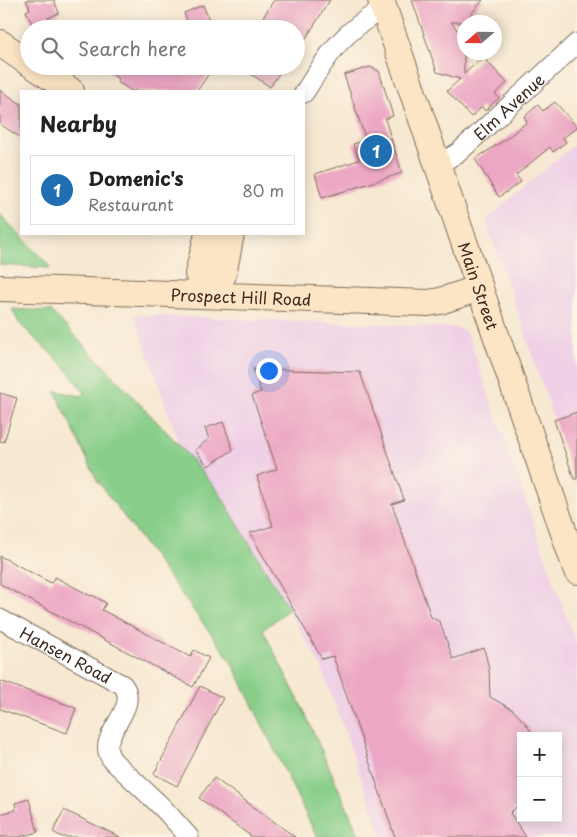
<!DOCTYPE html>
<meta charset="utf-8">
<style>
body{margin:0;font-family:"Playpen Sans",sans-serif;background:#f2f2f2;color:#222}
.controls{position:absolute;right:15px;bottom:15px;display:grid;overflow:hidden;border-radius:0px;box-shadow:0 2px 12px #0003}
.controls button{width:45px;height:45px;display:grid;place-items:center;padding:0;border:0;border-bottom:1px solid #e0e0e0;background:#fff;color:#222;font:25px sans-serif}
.compass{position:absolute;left:457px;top:15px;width:45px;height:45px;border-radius:50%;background:#fff;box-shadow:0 2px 12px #0003;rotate:250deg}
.you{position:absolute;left:268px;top:370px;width:18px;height:18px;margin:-12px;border:4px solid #fff;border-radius:50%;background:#1a73e8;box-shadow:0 0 0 8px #1a73e833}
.badge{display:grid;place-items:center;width:32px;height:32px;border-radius:50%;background:#1f6fb2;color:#fff;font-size:16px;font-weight:700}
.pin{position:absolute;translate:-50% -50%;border:2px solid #fff;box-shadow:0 1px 5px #0006}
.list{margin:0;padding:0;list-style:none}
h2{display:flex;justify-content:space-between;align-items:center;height:65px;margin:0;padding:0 20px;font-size:21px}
h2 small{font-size:16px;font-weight:400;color:#767676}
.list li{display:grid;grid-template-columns:32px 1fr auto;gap:15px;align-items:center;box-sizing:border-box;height:70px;margin:0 10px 10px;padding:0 10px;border:1px solid #e0e0e0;border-radius:0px}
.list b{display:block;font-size:19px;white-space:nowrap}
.list p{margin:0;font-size:16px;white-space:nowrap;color:#767676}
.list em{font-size:16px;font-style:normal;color:#767676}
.icon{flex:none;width:28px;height:28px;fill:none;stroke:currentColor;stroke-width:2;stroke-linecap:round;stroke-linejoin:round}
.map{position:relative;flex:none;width:577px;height:837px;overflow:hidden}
.search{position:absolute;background:#fff;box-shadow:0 2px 12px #0003;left:20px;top:20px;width:285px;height:55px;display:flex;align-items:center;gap:12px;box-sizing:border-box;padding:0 18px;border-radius:28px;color:#767676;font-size:19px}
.panel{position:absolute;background:#fff;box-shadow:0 2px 12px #0003;left:20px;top:90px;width:285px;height:145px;border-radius:0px}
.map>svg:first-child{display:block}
.built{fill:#efd0e6;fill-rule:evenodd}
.green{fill:#88ce89;stroke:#627c54}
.building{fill:#eca7c4}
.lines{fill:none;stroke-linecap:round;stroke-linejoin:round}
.street-casing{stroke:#7d6c5d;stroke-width:21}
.secondary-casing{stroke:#7d6c5d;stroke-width:28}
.street{stroke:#fff;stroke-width:19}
.secondary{stroke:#fce5c4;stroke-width:26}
.labels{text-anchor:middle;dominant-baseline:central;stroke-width:4.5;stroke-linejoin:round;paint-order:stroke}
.street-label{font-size:16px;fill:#3b2a1e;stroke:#fcf5e5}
</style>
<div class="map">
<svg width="577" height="837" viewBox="0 0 577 837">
<rect width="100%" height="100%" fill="#fcf5e5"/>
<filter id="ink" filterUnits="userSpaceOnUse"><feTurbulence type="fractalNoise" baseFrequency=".02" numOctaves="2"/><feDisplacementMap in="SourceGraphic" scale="10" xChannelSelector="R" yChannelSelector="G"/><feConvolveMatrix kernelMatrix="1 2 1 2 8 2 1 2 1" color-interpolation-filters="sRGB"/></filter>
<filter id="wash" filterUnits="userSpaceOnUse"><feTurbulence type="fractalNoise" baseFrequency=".0096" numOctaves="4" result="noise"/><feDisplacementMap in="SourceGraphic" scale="20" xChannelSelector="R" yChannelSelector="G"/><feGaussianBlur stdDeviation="1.12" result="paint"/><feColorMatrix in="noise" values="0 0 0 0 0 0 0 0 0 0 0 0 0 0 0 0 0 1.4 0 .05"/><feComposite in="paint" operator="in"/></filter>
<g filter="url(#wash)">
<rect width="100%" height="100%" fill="#f7e8d1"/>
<path class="built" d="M577 142V487L486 220Z
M134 315 455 327 465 331 468 335 577 647V837H382L322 668 218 491 180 446ZM521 736H558V818H521Z"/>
<path class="green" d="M0 214 51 268 0 265Z
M12 309 51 311 180 446 218 491 289 609 263 630 304 711 360 837H317L231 661 97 480 55 391 82 396 85 393 64 366 19 323Z"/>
<g id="blocks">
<path class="building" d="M26 0H54L59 13 48 18 49 21 34 28 26 11 30 9Z
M274 0H330L296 54V29H272L260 22Z
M412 0H483L464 22H451L464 38V74L483 57 507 83 495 94 499 98 485 111 482 107 471 117 447 91 460 79 437 72Z
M203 5 211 25 200 29H190L184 13Z
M100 66H214L197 91H132L117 82 119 79Z
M239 66H284L270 87Z
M370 67 379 71 393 116 385 119 402 173 322 198 315 174 359 160 353 144 366 140 344 75Z
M0 90 21 104V138L0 124Z
M555 102 577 127 563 138 566 142 553 152 550 147 516 175 521 182 499 197 475 159 506 139 527 122 524 117 538 105 543 111Z
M253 369 360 372 404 500 392 504 431 617 440 622 453 659 484 648 489 669 490 697 513 710 526 724 534 736H521V802L510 813 526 837H395L333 656 322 659 250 533 273 526 257 476 277 469 252 395 261 392Z
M0 393 17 398 4 442 0 441Z
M577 412V479H574L554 420Z
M223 422 233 450 208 466 195 450 209 439 205 428Z
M0 556 51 583 55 577 91 596 92 595 106 603 102 610 190 657 194 650 209 658 193 687 0 584Z
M0 681 76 708 67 733 0 709Z
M200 686 223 698 177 786 154 774Z
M214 778 295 837H252L199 798Z
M29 799 38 832 19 837H0V814L16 810 15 803Z
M64 810 120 837H62L53 832Z"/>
</g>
</g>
<g filter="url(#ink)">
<use href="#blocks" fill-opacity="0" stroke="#7d6c5d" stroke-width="1"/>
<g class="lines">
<defs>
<g id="street">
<path d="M304 93C330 52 341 33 384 8"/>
<path id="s1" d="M438 165 459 152 577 43"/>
<path id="s2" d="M0 619 123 685C142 711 90 738 114 762L163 808 189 837"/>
</g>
<g id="secondary">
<path id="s3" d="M381 0 577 571"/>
<path d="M0 43 29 63"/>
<path d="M34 66 71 91"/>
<path id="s4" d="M0 288 428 303 440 301 480 288"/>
<path d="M207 289 198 274 208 234"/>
<path d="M205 295 207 289 223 275 231 234"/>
</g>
</defs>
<use href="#street" class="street-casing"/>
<use href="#secondary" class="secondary-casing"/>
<use href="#street" class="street"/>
<use href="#secondary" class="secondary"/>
</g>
</g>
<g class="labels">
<g class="street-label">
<text stroke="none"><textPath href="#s1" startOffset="92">Elm Avenue</textPath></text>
<text stroke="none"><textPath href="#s3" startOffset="302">Main Street</textPath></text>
<text stroke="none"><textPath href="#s4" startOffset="241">Prospect Hill Road</textPath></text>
<text stroke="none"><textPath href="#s2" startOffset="75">Hansen Road</textPath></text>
</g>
</g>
</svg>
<div class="controls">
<button>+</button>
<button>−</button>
</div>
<svg class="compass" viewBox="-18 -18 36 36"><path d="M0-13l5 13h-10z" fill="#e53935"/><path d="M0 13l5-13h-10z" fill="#767676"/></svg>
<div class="you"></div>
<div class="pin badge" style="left:376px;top:151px">1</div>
<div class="search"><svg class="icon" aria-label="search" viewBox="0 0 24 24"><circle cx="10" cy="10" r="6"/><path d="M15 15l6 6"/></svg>Search here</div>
<section class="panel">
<h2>Nearby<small></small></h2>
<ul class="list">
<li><span class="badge">1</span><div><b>Domenic's</b><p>Restaurant</p></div><em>80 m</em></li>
</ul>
</section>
</div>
